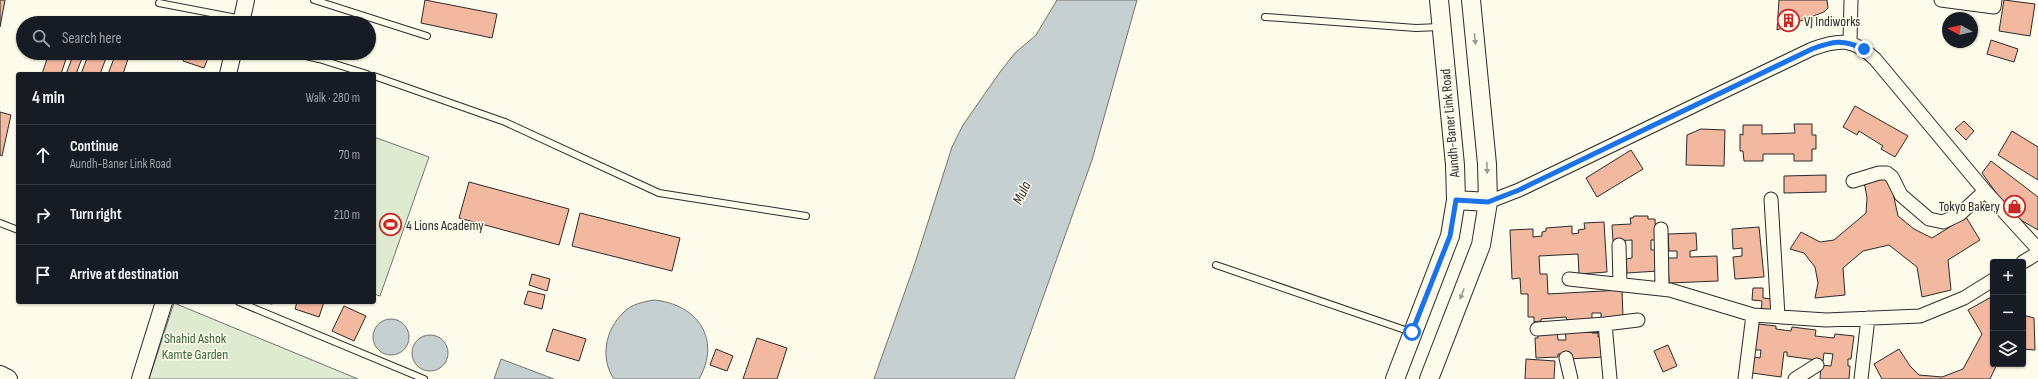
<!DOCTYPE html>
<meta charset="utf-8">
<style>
body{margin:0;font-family:"Sofia Sans Condensed",sans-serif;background:#242831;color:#f1f3f6}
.controls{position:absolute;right:12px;bottom:12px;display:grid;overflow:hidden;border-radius:4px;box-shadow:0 1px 3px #0004}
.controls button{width:36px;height:36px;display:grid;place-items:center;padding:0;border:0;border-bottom:1px solid #363941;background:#171b24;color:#f1f3f6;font:20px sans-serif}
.compass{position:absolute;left:1942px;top:12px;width:36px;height:36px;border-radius:50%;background:#171b24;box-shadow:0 1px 3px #0004;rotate:278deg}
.stop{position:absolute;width:12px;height:12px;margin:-9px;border:3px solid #1a73e8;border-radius:50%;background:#fff}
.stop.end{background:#1a73e8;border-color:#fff;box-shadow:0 1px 4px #0008}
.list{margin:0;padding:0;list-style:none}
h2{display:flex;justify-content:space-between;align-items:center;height:52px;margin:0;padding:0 16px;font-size:17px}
h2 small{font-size:13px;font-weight:400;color:#9ea1a6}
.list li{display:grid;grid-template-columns:26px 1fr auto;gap:12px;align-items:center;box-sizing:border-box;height:60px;padding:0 16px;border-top:1px solid #363941}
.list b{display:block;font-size:15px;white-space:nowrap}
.list p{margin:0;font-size:13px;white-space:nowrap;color:#9ea1a6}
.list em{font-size:13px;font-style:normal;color:#9ea1a6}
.icon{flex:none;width:22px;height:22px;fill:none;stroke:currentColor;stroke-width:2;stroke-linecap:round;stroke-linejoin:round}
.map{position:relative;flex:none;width:2038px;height:379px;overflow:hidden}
.search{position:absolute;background:#171b24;box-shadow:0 1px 3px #0004;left:16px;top:16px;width:360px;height:44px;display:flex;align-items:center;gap:10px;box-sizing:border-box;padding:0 14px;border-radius:22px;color:#9ea1a6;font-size:15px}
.panel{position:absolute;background:#171b24;box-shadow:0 1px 3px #0004;left:16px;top:72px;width:360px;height:232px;border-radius:4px}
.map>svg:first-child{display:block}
.green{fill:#deebd1;stroke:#74746e}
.water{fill:#c7d0d0;stroke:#74746e}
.building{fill:#f2b8a0;stroke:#2b2b2b}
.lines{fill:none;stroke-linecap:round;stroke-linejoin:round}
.service-casing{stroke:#2b2b2b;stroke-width:8}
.minor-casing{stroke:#2b2b2b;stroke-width:15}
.tertiary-casing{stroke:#2b2b2b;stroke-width:18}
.secondary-casing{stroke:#2b2b2b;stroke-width:20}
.service{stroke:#fdfbea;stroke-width:6}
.minor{stroke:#fdfbea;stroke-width:13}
.tertiary{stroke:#fdfbea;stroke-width:16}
.secondary{stroke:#fdfbea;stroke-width:18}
.oneway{fill:#9e9d94}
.route{stroke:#1a73e8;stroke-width:5}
.labels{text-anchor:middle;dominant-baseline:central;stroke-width:3;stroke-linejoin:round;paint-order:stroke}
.poi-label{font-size:14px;fill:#2b2b2b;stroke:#fdfbea;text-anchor:start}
.street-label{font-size:14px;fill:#2b2b2b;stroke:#fdfbea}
.park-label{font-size:14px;fill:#34623c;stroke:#fdfbea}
.water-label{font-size:15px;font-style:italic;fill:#2b2b2b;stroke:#fdfbea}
</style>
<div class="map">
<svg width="2038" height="379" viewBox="0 0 2038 379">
<rect width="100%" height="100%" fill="#fdfbea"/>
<path class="green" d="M374 137 429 157 380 296 374 294Z
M174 303 358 379H149Z"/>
<path class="water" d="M1057 0H1137L1092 160 1014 379H874L914 266 952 147 963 125 1000 72 1015 53 1036 35Z
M654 300C697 304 722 339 699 379H614C600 359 605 330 623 313 631 304 643 302 654 300Z
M373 337a18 18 0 1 1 36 0a18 18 0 1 1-36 0Z
M412 353a18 18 0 1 1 36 0a18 18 0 1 1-36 0Z
M501 359 554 379H494Z"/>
<path class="building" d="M0 0H5L0 27Z
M425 0 497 14 492 38 421 23Z
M1779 0H1827L1828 8 1824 12 1777 30Z
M2004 0 2035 4 2030 36 1999 31Z
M198 19 208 23H197Z
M1991 40 2018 49 2014 62 1987 54Z
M49 53H68L61 74H42Z
M74 53H84L76 74H66Z
M89 53H108L100 74H81Z
M116 53H130L123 74H108Z
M170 53H184L182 57Z
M186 53H210L204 68 183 61Z
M1855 106 1908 136 1895 157 1881 149 1883 146 1859 131 1857 135 1843 127Z
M0 112 11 115 2 156 0 155Z
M1964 121 1974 131 1966 140 1955 129Z
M1794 124H1812V135H1816V149H1812V161H1794V154H1763V161H1744L1743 151H1740V134L1743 135V125H1762V134L1795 133Z
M1701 129 1725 130 1724 166 1686 165 1687 135Z
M2012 131 2038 147V180L1998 155Z
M1631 150 1643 169 1597 197 1586 178Z
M1991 161 2038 197V230L2012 215 1982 173Z
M1826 175V192L1784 193V176Z
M1890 179 1898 216 1914 229 1932 238 1966 217 1980 240 1948 260 1951 290 1922 297 1917 267 1889 245 1863 251 1843 268 1845 295 1815 298 1818 283 1815 267 1804 253 1790 249 1801 232 1820 242 1834 240 1866 213 1867 198 1864 181Z
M469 182 569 209 559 245 459 218Z
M580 213 680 238 672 271 572 246Z
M1634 216H1648V219H1655L1656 240H1651V250H1657L1658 271 1627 273 1626 259 1632 258V240L1613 241 1612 225 1631 224 1630 218H1633Z
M1604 222 1607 272 1579 274 1578 254 1539 256 1540 274H1547L1548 294 1622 290 1623 317 1601 318V313H1592V319L1567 320 1566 317 1541 319V321L1534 322V317H1528V294H1521L1520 278 1512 279 1510 230 1533 229V237L1542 236V232L1546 231V228L1572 226V234L1579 233 1578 230 1585 229 1584 223Z
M1759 227 1764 277 1735 279 1733 257 1742 256V248L1733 249 1732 229Z
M1696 233 1697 250 1690 251V257L1717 256 1718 281 1669 283 1668 258H1677V251H1669L1668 234Z
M532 274 550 279 547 291 529 285Z
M1753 288H1763V298L1772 299 1770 314 1761 313 1762 301 1752 300Z
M528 291 545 295 542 309 524 304Z
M1993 296V364H1997L1990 379H1882L1874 364 1899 349 1910 366 1919 375 1942 377 1963 369 1982 334 1968 310Z
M266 302H279L271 304Z
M297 302H324L319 317 295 309Z
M344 306 366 316 354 341 332 331Z
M2023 315 2034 318 2035 350 2023 349Z
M1758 324 1776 326V329L1791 331 1792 327 1816 330 1815 336 1834 338 1835 334 1854 336 1851 359H1848V366H1850L1849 379H1820L1821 365 1831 366 1833 354 1824 353 1823 361 1787 356V352H1784L1781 377 1752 373 1754 357 1760 358 1761 350H1755Z
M553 329 586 339 579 361 546 351Z
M1592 329V333H1598V337H1604L1605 357 1568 359V354H1558V357L1536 358 1535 338H1538V332L1557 331 1558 340H1566L1565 330Z
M757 338 787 348 777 379H743Z
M1668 345 1677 366 1663 372 1654 351Z
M716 349 733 356 727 371 710 365Z
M1526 359 1555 361 1554 379H1525Z"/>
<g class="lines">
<defs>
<path id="service" d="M314 0 427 36
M159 3 242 19
M1265 17 1416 28 1440 27
M293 53 319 59 367 74
M374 76 505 122 659 193 806 216
M0 223 18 230
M1216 265 1411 332
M239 302 424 379"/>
<path id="minor" d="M1941 0 1994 7 1995 0
M1850 42 1851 0
M1853 181 1879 173H1887L1892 177 1901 195 1929 219 1943 222 1960 214 1985 191
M1771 199 1778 316
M1488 202 1519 190 1812 49C1839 39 1853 38 1875 59L1985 191 2038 249
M1661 229 1662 289
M1619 245 1620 284
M2023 262 2038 253
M1569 279 1670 290 1753 315 1826 320 1920 316 1964 298 1993 280
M1605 324 1638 320
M1537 329 1605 324 1610 379
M1566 358 1571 379
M1745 379 1753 315
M1795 379 1817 365
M1861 379 1868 318"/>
<path id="tertiary" d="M241 23 246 0
M228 74 233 53
M140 379 164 302"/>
<path id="secondary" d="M1456 200 1488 202
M0 375 8 379
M1395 379 1450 236 1456 200 1455 165 1439 0
M1429 379 1481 245 1488 202 1487 164 1471 0"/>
</defs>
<use href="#service" class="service-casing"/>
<use href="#minor" class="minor-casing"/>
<use href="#tertiary" class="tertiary-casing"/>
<use href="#secondary" class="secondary-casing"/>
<use href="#service" class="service"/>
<use href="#minor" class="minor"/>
<use href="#tertiary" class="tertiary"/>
<use href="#secondary" class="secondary"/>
</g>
<defs><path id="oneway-solid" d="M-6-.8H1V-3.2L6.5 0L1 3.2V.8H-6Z"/></defs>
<g class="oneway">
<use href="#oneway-solid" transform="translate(1475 39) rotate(84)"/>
<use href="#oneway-solid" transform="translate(1487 168) rotate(88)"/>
<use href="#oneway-solid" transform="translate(1462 294) rotate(111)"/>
</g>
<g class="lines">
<path class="route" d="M1412 332 1450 236 1456 200 1488 202 1519 190 1812 49C1833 41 1843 39 1864 49"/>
</g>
<defs>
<symbol id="building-ring" viewBox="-11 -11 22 22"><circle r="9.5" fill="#fdfbea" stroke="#c62828" stroke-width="1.5"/><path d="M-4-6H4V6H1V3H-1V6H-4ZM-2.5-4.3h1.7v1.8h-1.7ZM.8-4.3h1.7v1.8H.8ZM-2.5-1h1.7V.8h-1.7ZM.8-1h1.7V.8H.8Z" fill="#c62828"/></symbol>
<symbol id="shop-ring" viewBox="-11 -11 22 22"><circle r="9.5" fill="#fdfbea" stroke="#c62828" stroke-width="1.5"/><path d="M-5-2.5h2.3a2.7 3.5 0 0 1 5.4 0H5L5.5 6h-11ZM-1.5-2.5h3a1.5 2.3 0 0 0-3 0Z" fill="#c62828"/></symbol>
<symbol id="stadium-ring" viewBox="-11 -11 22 22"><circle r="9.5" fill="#fdfbea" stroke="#c62828" stroke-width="1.5"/><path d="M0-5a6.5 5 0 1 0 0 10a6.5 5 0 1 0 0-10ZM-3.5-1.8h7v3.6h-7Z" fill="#c62828"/></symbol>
</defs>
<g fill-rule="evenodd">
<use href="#building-ring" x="1776" y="8" width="25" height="25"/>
<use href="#shop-ring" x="2002" y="194" width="25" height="25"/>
<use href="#stadium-ring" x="378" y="212" width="25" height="25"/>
</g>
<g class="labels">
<g class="poi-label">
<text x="1804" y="21">VJ Indiworks</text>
<text x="2000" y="206" text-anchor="end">Tokyo Bakery</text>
<text x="406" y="225">4 Lions Academy</text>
</g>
<g class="street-label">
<text transform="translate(1450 123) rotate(-95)">Aundh-Baner Link Road</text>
</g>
<g class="park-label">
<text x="195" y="338">Shahid Ashok<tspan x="195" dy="16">Kamte Garden</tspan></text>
</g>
<g class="water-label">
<text transform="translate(1022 193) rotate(-65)">Mula</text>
</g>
</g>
</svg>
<div class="controls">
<button>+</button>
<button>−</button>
<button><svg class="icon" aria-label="layers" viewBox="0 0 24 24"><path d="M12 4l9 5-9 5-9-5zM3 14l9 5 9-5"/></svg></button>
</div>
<svg class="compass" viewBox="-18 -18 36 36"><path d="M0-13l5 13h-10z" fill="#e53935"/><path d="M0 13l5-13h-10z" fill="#9ea1a6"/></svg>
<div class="stop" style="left:1412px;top:332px"></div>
<div class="stop end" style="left:1864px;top:49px"></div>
<div class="search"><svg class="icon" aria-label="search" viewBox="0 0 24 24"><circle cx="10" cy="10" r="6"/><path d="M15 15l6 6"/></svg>Search here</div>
<section class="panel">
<h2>4 min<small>Walk · 280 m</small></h2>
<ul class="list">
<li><svg class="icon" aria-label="ahead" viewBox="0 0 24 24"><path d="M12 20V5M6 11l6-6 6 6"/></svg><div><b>Continue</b><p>Aundh-Baner Link Road</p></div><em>70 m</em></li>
<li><svg class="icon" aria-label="right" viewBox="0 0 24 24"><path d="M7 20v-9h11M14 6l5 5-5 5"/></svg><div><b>Turn right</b></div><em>210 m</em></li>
<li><svg class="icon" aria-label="arrive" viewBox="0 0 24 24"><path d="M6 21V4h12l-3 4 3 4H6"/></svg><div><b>Arrive at destination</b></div></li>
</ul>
</section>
</div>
